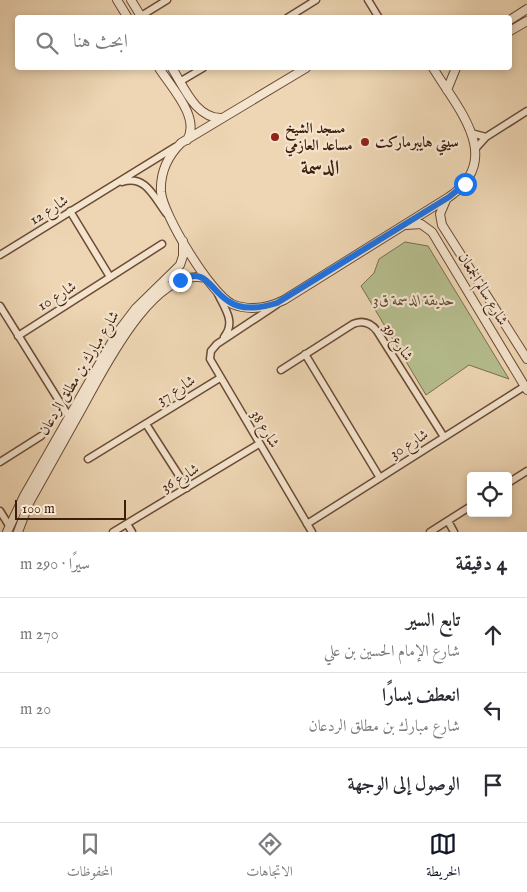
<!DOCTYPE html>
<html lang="ar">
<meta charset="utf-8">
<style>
body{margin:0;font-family:"IM FELL English",Amiri,serif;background:#f7f7f7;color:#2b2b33;direction:rtl}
.controls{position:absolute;right:15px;bottom:15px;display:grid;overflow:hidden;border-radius:5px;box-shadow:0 2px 8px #0003}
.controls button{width:45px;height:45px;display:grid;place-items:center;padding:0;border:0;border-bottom:1px solid #e1e1e2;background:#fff;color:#2b2b33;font:25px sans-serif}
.scale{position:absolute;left:15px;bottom:12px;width:111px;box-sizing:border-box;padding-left:5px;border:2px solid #3f1d0c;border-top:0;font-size:14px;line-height:18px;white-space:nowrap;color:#3f1d0c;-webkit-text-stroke:4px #f4e4ce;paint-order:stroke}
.stop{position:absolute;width:15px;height:15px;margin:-11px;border:4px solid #1a73e8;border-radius:50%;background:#fff}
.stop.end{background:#1a73e8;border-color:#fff;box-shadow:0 1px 5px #0008}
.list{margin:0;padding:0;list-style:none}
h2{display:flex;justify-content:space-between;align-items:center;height:65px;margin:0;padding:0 20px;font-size:21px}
h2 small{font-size:16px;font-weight:400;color:#7c7c81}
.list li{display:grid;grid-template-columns:32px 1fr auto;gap:15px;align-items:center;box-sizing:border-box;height:75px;padding:0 20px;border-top:1px solid #e1e1e2}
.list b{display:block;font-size:19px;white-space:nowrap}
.list p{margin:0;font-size:16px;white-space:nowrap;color:#7c7c81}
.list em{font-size:16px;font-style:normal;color:#7c7c81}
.icon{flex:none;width:28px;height:28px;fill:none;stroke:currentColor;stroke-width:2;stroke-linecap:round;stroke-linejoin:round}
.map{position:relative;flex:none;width:527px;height:532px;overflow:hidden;direction:ltr}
.search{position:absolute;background:#fff;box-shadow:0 2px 8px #0003;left:15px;right:15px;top:15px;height:55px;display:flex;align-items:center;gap:12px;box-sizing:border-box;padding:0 18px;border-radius:5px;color:#7c7c81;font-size:19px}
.sheet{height:290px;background:#fff}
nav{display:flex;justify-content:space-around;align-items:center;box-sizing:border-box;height:70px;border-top:1px solid #e1e1e2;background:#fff;font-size:14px;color:#7c7c81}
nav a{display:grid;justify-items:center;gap:2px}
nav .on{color:#111827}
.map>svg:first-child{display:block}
.green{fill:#b6be8f;stroke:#7a6e4e}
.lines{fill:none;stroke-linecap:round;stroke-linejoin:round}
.minor-casing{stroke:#6b4b36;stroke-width:9}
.tertiary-casing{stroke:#6b4b36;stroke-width:10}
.minor{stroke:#f4e4ce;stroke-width:6}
.tertiary{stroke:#f4e4ce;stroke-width:8}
.route{stroke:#1a73e8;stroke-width:6}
.poi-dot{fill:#8f2418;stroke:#f4e4ce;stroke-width:2}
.labels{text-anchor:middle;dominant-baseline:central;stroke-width:4.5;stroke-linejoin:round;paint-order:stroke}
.poi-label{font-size:15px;font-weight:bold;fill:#3f1d0c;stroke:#f4e4ce;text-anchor:start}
.street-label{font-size:15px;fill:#3f1d0c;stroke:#f4e4ce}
.park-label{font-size:15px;font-style:italic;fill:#5d452d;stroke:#f4e4ce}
.district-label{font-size:20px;font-weight:bold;fill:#3f1d0c;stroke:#f4e4ce}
</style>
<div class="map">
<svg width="527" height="532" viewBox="0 0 527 532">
<rect width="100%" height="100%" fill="#eed6b4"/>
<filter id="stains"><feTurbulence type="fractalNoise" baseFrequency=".004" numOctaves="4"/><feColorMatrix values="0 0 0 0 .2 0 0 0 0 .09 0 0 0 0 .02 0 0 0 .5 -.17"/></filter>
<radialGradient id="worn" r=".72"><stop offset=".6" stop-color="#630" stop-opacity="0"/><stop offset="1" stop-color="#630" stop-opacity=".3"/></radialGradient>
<path class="green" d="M405 242 428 246 509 379 469 365 426 395 361 286 374 273 379 259Z"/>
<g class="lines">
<defs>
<path id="minor" d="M368 0 379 18
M141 16 167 0
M287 18 316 0
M181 81 203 68
M471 133 486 137
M476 148 486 137 527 111
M122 182C145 174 154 197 166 213
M70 211 110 277
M0 255 175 147
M218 294C225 309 236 322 224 337
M276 305 217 344 211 351 210 359 312 532
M0 306 71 420
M18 336 162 244
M305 354 380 478
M281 370 353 324C363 320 371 323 377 331L444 437
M146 424 187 488
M88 459 220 378
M0 462 41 436
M508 483 527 471
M0 511 10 527
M448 521 454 532
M127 524 132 532
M307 524 525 386
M113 532 259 444
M430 532 471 506"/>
<path id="tertiary" d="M117 0 128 18
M131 0 142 18
M510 20 527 9
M510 31 527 21
M159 68C171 87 201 118 187 140
M172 68C184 87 196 119 222 118
M306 68 181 143C168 156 160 173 161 192 163 215 211 294 232 304 249 311 268 308 284 300L449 197C505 159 458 109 433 68
M447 90 456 68
M446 200 440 214 442 225 527 359
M406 225 421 224 432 232 527 390
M7 532 24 496 117 333 136 308 180 265 183 256V241
M18 532 29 503C46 472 64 441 81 410 102 373 153 266 205 278"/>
</defs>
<use href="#minor" class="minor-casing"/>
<use href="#tertiary" class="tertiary-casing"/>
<use href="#minor" class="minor"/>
<use href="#tertiary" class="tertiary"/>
</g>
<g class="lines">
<path class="route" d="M180 280C207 267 209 289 228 301 242 311 261 308 277 303L449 197 465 184"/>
</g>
<g class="poi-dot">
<circle cx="275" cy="137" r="5"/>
<circle cx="365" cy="142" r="5"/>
</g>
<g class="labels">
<g class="poi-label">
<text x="285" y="128">مسجد الشيخ<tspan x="285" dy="17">مساعد العازمي</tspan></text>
<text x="375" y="142">سيتي هايبرماركت</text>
</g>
<g class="street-label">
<text transform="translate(49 210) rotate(-32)">شارع 12</text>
<text transform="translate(483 289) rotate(59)">شارع سالم الجمعان</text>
<text transform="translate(57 296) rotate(-32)">شارع 10</text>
<text transform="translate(398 342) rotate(56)">شارع 39</text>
<text transform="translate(79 373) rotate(-59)">شارع مبارك بن مطلق الردعان</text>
<text transform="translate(176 390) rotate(-32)">شارع 37</text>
<text transform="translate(265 429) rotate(59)">شارع 38</text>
<text transform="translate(409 444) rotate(-32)">شارع 30</text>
<text transform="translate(180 478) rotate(-31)">شارع 36</text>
</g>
<g class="park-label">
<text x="414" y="300">حديقة الدسمة ق3</text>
</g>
<g class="district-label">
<text x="320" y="168">الدسمة</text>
</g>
</g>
<rect width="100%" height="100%" filter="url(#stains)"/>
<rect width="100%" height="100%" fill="url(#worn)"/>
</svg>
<div class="controls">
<button><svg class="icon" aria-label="locate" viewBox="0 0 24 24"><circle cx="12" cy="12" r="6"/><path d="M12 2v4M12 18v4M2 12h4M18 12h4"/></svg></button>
</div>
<div class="scale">100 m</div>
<div class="stop" style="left:465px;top:184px"></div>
<div class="stop end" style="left:180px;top:280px"></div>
<div class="search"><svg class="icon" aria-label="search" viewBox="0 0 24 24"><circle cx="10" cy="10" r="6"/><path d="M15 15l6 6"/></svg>ابحث هنا</div>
</div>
<section class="sheet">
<h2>4 دقيقة<small>سيرًا · 290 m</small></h2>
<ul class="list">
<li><svg class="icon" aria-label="ahead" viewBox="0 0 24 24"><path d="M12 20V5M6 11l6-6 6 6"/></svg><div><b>تابع السير</b><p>شارع الإمام الحسين بن علي</p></div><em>270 m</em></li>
<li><svg class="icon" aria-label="left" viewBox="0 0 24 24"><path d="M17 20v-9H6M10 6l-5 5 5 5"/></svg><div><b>انعطف يسارًا</b><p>شارع مبارك بن مطلق الردعان</p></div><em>20 m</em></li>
<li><svg class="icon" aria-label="arrive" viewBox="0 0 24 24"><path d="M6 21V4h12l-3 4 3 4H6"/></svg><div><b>الوصول إلى الوجهة</b></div></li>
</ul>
</section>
<nav>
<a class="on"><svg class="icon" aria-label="map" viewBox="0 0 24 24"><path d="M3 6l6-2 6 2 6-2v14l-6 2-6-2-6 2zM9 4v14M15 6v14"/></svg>الخريطة</a>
<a><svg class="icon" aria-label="directions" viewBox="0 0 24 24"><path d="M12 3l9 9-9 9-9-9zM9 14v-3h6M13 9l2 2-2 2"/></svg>الاتجاهات</a>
<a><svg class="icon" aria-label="saved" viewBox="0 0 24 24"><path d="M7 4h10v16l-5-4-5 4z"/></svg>المحفوظات</a>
</nav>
